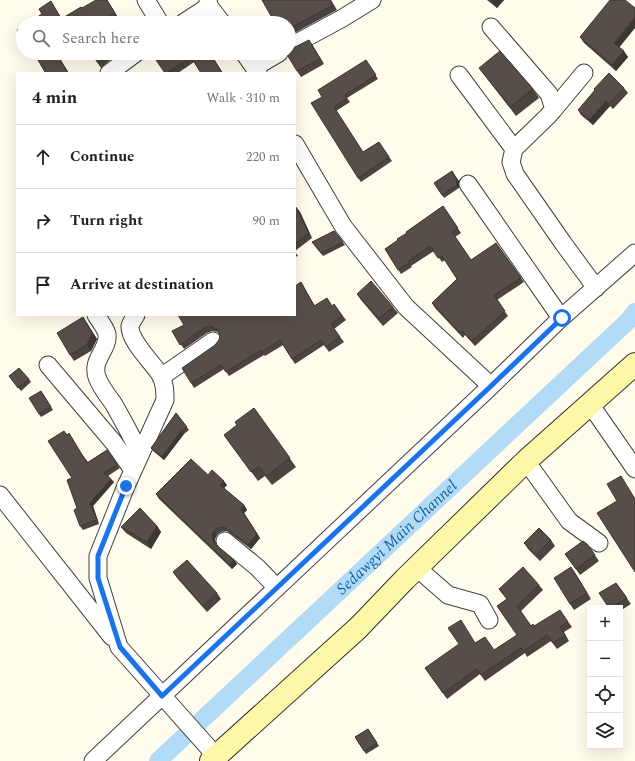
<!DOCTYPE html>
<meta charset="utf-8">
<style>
body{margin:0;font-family:Spectral,serif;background:#f2f2f2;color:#222}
.controls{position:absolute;right:12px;bottom:12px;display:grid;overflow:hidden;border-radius:0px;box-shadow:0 4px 16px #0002}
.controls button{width:36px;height:36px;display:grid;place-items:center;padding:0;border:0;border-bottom:1px solid #e0e0e0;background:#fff;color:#222;font:20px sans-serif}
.stop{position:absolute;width:12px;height:12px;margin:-9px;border:3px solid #1a73e8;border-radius:50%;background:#fff}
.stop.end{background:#1a73e8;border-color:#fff;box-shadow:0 1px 4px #0008}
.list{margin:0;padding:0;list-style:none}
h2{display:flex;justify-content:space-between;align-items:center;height:52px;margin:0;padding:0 16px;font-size:17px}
h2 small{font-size:13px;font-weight:400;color:#767676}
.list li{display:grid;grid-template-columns:26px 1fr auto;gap:12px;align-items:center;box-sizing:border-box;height:64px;padding:0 16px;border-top:1px solid #e0e0e0}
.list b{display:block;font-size:15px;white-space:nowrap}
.list em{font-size:13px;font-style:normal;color:#767676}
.icon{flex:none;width:22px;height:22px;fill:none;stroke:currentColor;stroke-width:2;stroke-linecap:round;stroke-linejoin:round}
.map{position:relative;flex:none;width:635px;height:761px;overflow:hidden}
.search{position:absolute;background:#fff;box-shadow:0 4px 16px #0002;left:16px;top:16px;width:280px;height:44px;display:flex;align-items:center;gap:10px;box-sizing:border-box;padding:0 14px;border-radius:22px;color:#767676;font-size:15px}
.panel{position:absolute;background:#fff;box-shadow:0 4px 16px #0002;left:16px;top:72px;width:280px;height:244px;border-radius:0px}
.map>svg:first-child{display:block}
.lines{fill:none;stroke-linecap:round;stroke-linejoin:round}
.canal{stroke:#b1dbf6;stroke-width:18}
.street-casing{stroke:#404040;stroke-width:19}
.secondary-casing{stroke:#2f2f2f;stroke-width:24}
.street{stroke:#fff;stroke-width:17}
.secondary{stroke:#fff7a8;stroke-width:22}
.wall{fill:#4a433f}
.shaded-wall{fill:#3c3733}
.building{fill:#564e49;stroke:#3c3733}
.route{stroke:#1a73e8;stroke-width:5}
.labels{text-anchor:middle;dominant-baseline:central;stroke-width:4;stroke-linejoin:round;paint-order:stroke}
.water-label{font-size:16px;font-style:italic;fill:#16609f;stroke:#fff}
</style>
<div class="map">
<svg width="635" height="761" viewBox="0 0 635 761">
<rect width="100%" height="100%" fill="#fffced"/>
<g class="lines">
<path class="canal" id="s1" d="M158 761 629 320 635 312"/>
<defs>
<path id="street" d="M146 0 160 23
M208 0 209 6 222 23
M183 23 209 6
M491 27 549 94 554 109 548 116 514 149 511 162 515 174 563 243 596 288
M289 47 341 19 372 0
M244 53 258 73
M255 67 279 53
M109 73 136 53
M459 75 514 149
M554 109 584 73
M295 144 343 226 406 307 491 386
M468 184 561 318
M96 315C99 320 105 327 107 334 109 350 91 359 97 377 100 386 107 395 113 403 121 417 129 431 136 446L131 463
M136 315C134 318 131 323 130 326 129 341 154 364 161 376 165 384 165 392 165 400L126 486 98 556V578L119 647 216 756
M48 365 114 443 130 466
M161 377 213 341
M590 404 635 469
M526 461 569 521 599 543
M0 495 112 637
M225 541 258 568 277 588
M417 568 448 595 480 604 489 620
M93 761 491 386 561 318 635 253"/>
<path id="secondary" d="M211 761 358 628 405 579 526 461 635 364"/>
</defs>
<use href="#street" class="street-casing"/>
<use href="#secondary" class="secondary-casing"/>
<use href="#street" class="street"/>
<use href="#secondary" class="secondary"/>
</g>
<path class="wall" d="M107 0 118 17 113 21 115 23H28L54 6 62 19 82 8Z
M331 0 337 10 289 36V23Z
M487 0H504L497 8Z
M580 37 619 47 628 57 616 71 584 43Z
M309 40 324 64 301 77 297 71Z
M34 53H66L59 57 69 73H44L45 72Z
M91 53H113L110 55 112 58 101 68Z
M210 53 223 73H201L194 62 178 73H165L156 60Z
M366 60 378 79 347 98 350 102 336 111 363 152 379 142 392 161 361 182 358 178 322 97Z
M479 68 533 89 539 98 516 116Z
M624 88 628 93 613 109 610 106 593 125 581 115 578 110Z
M452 171 459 181V188L444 198 434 183Z
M443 206 461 233 455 237 471 260 496 243 524 282 497 300 508 316 475 346 465 335 463 338 435 308 432 303 457 279 445 260 442 262 434 251 411 266 412 267 401 274 385 249 398 240 407 233Z
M295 207 300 212 312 238 295 251Z
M334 231 345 245 323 256 312 242Z
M295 252 298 256 295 257Z
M301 282 315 306H332L334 304 346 320 334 329 344 342 329 352 324 345 295 364 283 345 265 356 264 355 229 376 224 369 194 388 191 383 215 345 219 340 220 335 218 332 212 331 207 333 184 349 172 331 295 315Z
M357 294 393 307 398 313 383 326 361 300Z
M87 323 97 339 91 351 74 361 70 355Z
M9 376 29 379 31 382 21 391Z
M43 394 53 410 41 417 39 414Z
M254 408 296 467 272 485 265 476 258 481 224 435 237 425Z
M176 413 189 430 184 434 164 460 153 451 151 448Z
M67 435 88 462 107 450 120 468 108 476 114 482 93 506 99 524 83 530 80 526 72 478Z
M208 475 227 485 224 488 244 505 247 510 244 513 260 538 251 549 227 531 221 532 217 535 215 539 216 544 237 564 232 569 159 499 156 494Z
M157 526 161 532 151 549 126 533 121 527Z
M551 540 555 546 540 561 528 549 524 543Z
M587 544 599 561 580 575 565 554Z
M173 572 217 593 221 599 207 612 177 578Z
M575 573 591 599 574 610 570 604Z
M616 583 631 604 620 611V608H609Z
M539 585 543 590 521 611 531 626H534L564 616 572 627 564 632 569 641 557 649 551 641 527 657 525 653 485 681 480 674 447 699 425 668 476 643 494 650 517 635 507 599 499 589Z
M368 729 379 746 366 754 355 737Z"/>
<path class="shaded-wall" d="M491 0H504L497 8Z
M635 17V28L618 49 614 43Z
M309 40 313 46 324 64 320 59Z
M624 51 628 57 616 71 612 65Z
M606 101 610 106 593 125 589 120Z
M456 178 459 181V188L457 185Z
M296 207 300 212 312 238 309 233Z
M83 317 97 339 91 351 87 345Z
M181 431 184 434 164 460 162 457Z
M111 479 114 482 93 506 99 524 97 520 90 503Z
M224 481 227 485 223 489 220 485Z
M244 505 247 510 244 513 260 538 251 549 248 545 241 509Z
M157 526 161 532 151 549 147 542Z
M214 531 217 535 215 539 216 544 213 540 212 535Z
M234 560 237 564 232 569 230 565Z
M571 567 575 573 591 599 587 593Z"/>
<path class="building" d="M96 0H107L115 13 110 16 114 23H28L42 14 39 9 51 1 61 19 81 7 82 8Z
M262 0H330L333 5 289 29V23H275Z
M610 0H625L635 8V17L614 43 624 51 612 65 580 37Z
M23 26V40L17 30Z
M309 40 320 59 297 71 286 53H289V50Z
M500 51 533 89 510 107 479 68Z
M34 53H56L68 73H44L45 72Z
M91 53H108L109 54 98 63Z
M166 53H210L222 73H201L191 57 167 73H165L156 60Z
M366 60 376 75 345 95 347 98 334 107 363 152 379 142 389 157 358 178 311 103 322 97 318 90Z
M609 73 624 88 609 104 606 101 589 120 578 110 595 90 594 89Z
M452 171 456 178 457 185 442 195 434 183Z
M443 206 458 228 452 232 471 260 496 243 521 278 494 295 505 311 472 341 462 331 460 333 432 303 457 279 442 256 438 258 430 246 408 261 409 263 398 270 385 249 398 240 397 239 407 233 406 232Z
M295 207H296L309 233 295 244Z
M334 231 343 242 321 253 312 242Z
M371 281 393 307 379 319 357 294Z
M301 282 314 306 327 298 332 306 334 304 342 316 331 324 340 337 326 347 321 340 292 359 280 340 262 352 261 350 226 372 221 365 191 383 182 368 215 345 219 340 220 335 218 330 214 328 209 326 204 328 180 345 172 331 184 325 178 315H295V286Z
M83 317 92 333 87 345 70 355 57 333Z
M19 368 29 379 18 388 9 376Z
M41 391 51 407 39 414 29 398Z
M254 408 290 458 266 476 259 467 251 472 224 435 237 425 235 422Z
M176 413 187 427 181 431 162 457 151 448Z
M64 431 67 435 69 433 87 463 107 450 117 465 104 473 111 479 90 503 97 520 80 526 74 510 77 508 67 480 72 478 48 441Z
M191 459 208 475 212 470 224 481 220 485 244 505 241 509 257 534 248 545 224 527 218 528 214 531 212 535 213 540 215 544 234 560 230 565 156 494Z
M621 476 635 499V572L597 513 617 501 607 484Z
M140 508 157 526 147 542 121 527Z
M539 528 551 540 536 555 524 543Z
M583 541 587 544 595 555 576 569 565 554Z
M187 560 217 593 203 606 173 572Z
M523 567 539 585 517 606 531 626 533 624 534 626 560 610 568 622 560 627 565 635 553 643 547 635 524 651 521 648 481 675 477 669 443 693 425 668 459 644 448 628 461 620 475 643 485 637 494 650 517 635 497 606 507 599 499 589Z
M571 567 587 593 570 604 554 578Z
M616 583 627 598 610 608H609L599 593Z
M368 729 377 743 364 751 355 737Z"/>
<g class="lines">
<path class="route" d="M126 486 98 556V578L120 647 162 696 491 386 562 318"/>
</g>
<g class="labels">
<g class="water-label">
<text stroke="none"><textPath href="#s1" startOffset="327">Sedawgyi Main Channel</textPath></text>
</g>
</g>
</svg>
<div class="controls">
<button>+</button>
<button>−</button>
<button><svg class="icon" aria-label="locate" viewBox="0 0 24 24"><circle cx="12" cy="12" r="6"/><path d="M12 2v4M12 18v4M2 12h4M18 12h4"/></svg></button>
<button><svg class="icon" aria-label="layers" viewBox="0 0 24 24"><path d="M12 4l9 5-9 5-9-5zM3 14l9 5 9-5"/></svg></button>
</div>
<div class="stop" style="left:562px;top:318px"></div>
<div class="stop end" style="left:126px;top:486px"></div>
<div class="search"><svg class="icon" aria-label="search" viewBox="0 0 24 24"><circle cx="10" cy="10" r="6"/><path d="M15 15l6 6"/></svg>Search here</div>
<section class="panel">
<h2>4 min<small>Walk · 310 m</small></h2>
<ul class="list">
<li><svg class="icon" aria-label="ahead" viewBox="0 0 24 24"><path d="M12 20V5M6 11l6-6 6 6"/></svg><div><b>Continue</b></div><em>220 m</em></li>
<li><svg class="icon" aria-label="right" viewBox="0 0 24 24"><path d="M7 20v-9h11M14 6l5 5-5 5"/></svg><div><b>Turn right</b></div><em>90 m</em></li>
<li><svg class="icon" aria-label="arrive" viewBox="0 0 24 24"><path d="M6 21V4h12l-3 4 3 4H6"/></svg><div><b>Arrive at destination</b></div></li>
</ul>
</section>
</div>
